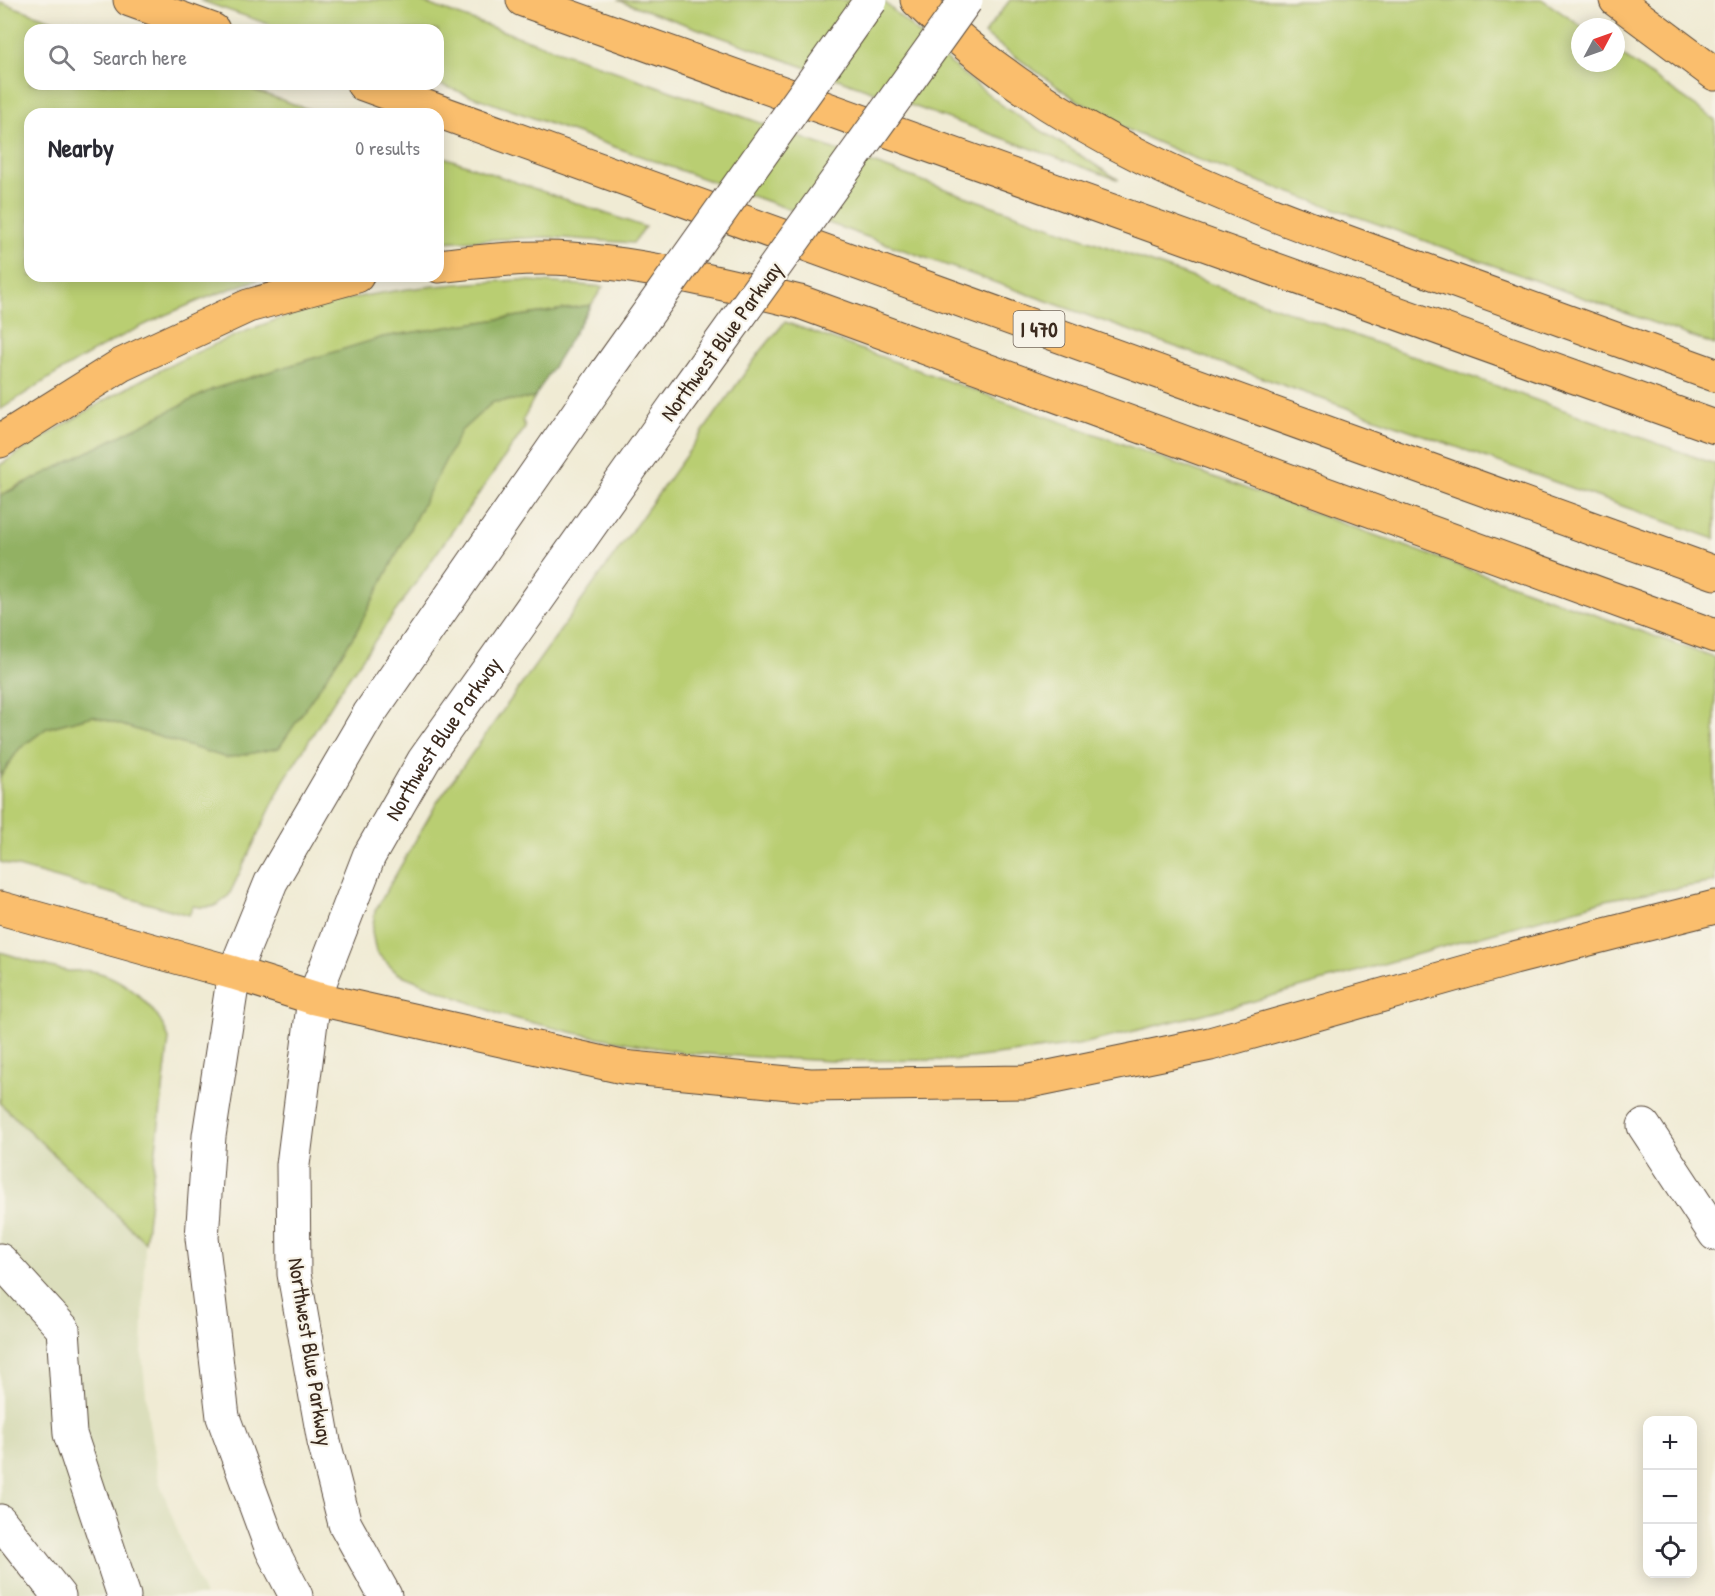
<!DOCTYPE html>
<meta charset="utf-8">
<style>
body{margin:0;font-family:"Patrick Hand",sans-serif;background:#f2f2f3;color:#2b2b33}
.controls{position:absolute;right:18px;bottom:18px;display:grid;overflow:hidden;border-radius:12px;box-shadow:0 3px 15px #0003}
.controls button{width:54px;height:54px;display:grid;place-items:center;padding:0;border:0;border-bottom:2px solid #e1e1e2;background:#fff;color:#2b2b33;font:30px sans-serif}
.compass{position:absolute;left:1571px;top:18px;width:54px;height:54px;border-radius:50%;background:#fff;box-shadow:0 3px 15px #0003;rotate:49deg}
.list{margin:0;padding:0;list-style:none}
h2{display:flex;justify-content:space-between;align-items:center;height:78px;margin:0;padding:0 24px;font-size:26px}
h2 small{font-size:20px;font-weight:400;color:#7c7c81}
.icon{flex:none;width:33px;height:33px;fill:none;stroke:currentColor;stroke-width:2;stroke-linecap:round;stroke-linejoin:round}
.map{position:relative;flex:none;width:1715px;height:1596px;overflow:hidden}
.search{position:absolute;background:#fff;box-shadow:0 3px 15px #0003;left:24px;top:24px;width:420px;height:66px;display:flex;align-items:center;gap:15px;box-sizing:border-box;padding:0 21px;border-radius:18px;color:#7c7c81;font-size:22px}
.panel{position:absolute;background:#fff;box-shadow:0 3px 15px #0003;left:24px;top:108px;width:420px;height:174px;border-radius:18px}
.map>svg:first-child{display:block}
.built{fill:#dbdebc}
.green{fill:#b9ce72;stroke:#7a7c48;stroke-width:1.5}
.forest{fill:#92b164;stroke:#666e41;stroke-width:1.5}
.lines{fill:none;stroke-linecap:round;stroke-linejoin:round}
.minor-casing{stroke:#564739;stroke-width:35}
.highway-casing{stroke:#564739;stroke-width:35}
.minor{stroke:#fff;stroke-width:33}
.highway{stroke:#fabe6d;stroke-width:33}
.minor-bridge-casing{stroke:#564739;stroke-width:35;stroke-linecap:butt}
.minor-bridge{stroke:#fff;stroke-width:33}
.labels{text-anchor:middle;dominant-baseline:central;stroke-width:4.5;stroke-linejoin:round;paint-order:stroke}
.shield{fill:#f7f3e8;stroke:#73665b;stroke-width:1.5}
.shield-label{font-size:21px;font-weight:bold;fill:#3b2a1e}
.street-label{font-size:22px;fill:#3b2a1e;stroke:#f7f3e8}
</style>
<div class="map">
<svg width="1715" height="1596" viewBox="0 0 1715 1596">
<rect width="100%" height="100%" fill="#f7f3e8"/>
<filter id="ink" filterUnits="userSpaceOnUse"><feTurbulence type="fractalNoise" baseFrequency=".0167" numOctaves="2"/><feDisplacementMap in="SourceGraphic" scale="12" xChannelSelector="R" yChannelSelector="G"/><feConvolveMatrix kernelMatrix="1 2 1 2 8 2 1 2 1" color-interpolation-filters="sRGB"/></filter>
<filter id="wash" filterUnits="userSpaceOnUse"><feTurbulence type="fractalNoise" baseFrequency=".008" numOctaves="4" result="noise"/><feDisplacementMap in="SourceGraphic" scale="24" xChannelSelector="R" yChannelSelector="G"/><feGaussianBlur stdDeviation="1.35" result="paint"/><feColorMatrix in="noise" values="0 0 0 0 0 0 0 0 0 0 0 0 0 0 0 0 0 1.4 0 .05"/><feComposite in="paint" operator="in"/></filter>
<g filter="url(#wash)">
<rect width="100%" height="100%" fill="#f0ebd4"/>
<path class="built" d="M0 1103 145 1242 142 1355 149 1423 159 1481 188 1559 205 1596H0Z"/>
<path class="green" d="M199 0H416L1715 464V539L438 84V30H285Z
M618 0H882L958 70 1007 109 1119 180Z
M1010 0H1543L1582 27 1580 63H1616V51L1715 120V345L1191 157 1124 128 1072 97 984 34Z
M0 2 80 30H30V84H236L322 114H30V276H270C168 306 88 351 0 410Z
M438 155 645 227 633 243 548 237 438 242Z
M519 280 603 287 591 305 383 337 19 485 0 496V465C96 403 193 345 303 311 373 289 447 284 519 280Z
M785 322 1715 658V882L1610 899 1247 1003 1078 1045 954 1060 830 1061 685 1053 575 1033 501 1015 397 973 376 952 372 932 375 911 438 801 760 352Z
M534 398 523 420 525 428 345 683 283 782 229 895C217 908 209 909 193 906L189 915 0 862V777L19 749 47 728 93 716 227 758 355 634 460 431 493 402Z
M0 952C22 958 45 967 68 971 76 972 84 969 91 971 124 976 159 1009 169 1039L145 1242 0 1103Z"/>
<path class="forest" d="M591 305 534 398 493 402 461 431 355 634 279 748 227 758 93 716 47 728 19 749 0 777V496L213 389 383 337Z"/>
</g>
<g filter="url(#ink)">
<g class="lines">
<defs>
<g id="minor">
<path d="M1644 1126 1715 1234"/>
<path d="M0 1260 63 1329 70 1434 124 1596"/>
<path d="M0 1521 59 1596"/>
<path d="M296 1596 272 1550 223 1417 202 1238 209 1136 234 973 271 882 369 714 607 371"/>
<path id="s1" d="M385 1596 345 1524 324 1442 294 1274 293 1165 314 998 369 856 424 760 677 403"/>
</g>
<path id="highway" d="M130 0 213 30
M523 0 1715 427
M917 0C1055 137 1229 200 1408 264 1510 301 1613 338 1715 375
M1616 0 1715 74
M363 84 1715 573
M438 266C481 261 528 256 571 259 648 265 725 284 800 302L1715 636
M0 441 121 365 248 306 357 276
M0 908 234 973 314 998 622 1067 810 1085 1025 1082 1210 1044 1514 958 1715 907"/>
</defs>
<use href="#minor" class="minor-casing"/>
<use href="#highway" class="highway-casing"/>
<use href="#minor" class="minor"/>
<use href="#highway" class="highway"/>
<defs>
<path id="minor-bridge" d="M607 371 871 0
M677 403 966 0"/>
</defs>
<use href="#minor-bridge" class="minor-bridge-casing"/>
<use href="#minor-bridge" class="minor-bridge"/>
</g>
</g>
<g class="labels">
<rect class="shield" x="1013.5" y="311" width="51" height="36" rx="4.5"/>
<g class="shield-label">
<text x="1039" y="329">I 470</text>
</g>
<g class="street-label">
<text transform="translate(721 341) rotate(-54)">Northwest Blue Parkway</text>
<text stroke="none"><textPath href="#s1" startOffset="906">Northwest Blue Parkway</textPath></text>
<text transform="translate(311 1352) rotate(81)">Northwest Blue Parkway</text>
</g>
</g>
</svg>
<div class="controls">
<button>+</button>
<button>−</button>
<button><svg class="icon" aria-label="locate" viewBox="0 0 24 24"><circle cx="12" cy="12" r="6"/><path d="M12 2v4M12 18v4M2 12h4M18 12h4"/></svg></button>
</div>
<svg class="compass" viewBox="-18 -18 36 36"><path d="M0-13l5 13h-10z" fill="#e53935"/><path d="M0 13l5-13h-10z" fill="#7c7c81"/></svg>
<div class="search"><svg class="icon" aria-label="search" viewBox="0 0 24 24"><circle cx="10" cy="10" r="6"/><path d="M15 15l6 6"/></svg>Search here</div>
<section class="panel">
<h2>Nearby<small>0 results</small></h2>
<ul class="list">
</ul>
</section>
</div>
